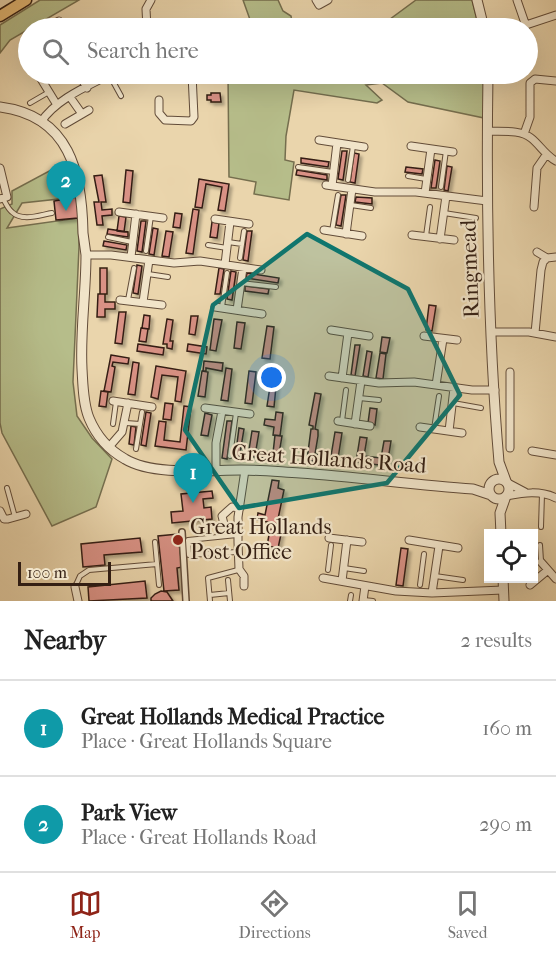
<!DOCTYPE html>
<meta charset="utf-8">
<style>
body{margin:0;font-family:"IM FELL French Canon",serif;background:#f6f6f6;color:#222}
.controls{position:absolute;right:18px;bottom:18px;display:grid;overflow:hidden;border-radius:0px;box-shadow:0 6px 24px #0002}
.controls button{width:54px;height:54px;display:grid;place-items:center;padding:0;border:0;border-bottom:2px solid #e0e0e0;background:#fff;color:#222;font:30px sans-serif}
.scale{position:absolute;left:18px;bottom:15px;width:93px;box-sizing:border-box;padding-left:6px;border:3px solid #341f13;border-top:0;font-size:16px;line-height:21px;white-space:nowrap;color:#341f13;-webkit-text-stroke:4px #f1e4c9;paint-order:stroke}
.you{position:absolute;left:272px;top:378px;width:21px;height:21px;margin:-15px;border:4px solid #fff;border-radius:50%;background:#1a73e8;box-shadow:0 0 0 9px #1a73e833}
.badge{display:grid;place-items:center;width:39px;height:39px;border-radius:50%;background:#8f2418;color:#fff;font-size:20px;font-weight:700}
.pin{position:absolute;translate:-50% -50px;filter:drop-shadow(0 2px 3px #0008)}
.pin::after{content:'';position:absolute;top:32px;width:21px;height:18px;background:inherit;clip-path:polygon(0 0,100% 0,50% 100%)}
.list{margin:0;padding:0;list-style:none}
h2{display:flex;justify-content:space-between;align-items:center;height:78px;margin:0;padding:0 24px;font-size:26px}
h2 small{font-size:20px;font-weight:400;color:#767676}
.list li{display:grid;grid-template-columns:39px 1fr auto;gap:18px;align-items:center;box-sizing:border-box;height:96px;padding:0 24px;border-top:2px solid #e0e0e0}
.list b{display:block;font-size:22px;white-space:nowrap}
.list p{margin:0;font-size:20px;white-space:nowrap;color:#767676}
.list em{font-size:20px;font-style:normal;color:#767676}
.icon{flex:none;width:33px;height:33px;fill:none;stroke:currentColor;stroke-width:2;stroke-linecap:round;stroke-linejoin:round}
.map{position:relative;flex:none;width:556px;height:601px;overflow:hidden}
.search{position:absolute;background:#fff;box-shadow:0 6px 24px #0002;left:18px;right:18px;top:18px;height:66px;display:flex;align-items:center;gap:15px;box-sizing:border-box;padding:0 21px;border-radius:33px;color:#767676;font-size:22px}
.sheet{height:270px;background:#fff}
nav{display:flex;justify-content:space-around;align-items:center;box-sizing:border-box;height:84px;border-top:2px solid #e0e0e0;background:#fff;font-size:16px;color:#767676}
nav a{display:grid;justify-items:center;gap:3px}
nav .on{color:#8f2418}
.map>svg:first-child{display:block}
.green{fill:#b6bd8a;stroke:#756e4e;stroke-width:1.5}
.building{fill:#d99185;stroke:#341f13;stroke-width:1.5;filter:url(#shadow)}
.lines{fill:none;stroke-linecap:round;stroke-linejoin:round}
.service-casing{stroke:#624c39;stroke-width:6}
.pedestrian-casing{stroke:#624c39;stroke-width:8}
.minor-casing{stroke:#624c39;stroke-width:9}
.tertiary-casing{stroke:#624c39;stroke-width:11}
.primary-casing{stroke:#341f13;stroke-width:13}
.service{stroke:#f1e4c9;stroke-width:4}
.pedestrian{stroke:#f1e4c9;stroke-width:5}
.minor{stroke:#f1e4c9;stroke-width:7}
.tertiary{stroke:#f1e4c9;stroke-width:9}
.primary{stroke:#e5ba76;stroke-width:10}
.marked{fill:#0f766e;fill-opacity:0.2;stroke:#0f766e;stroke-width:4.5;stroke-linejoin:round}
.poi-dot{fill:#8f2418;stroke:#f1e4c9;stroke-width:2}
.labels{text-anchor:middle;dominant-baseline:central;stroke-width:4.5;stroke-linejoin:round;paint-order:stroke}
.street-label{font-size:22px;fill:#341f13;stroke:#f1e4c9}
.poi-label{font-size:22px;fill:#341f13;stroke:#f1e4c9;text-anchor:start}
</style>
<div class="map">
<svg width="556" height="601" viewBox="0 0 556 601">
<defs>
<filter id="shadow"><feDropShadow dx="3" dy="3" stdDeviation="1.5" flood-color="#0004"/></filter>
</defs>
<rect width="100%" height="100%" fill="#ead5ac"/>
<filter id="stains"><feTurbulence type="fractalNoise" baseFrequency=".00333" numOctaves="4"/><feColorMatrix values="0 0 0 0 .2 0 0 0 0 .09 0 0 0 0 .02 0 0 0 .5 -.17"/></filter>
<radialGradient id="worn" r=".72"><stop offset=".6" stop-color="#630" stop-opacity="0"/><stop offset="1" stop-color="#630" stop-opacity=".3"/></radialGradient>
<path class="green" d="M40 0H79L10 40 0 53V25Z
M243 0H278L283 11 291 16 293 28H253Z
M416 0H472L479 28H378Z
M228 74H484V118L408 102 382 83 366 85 382 100 377 103 294 90 286 136 285 160 294 162 289 200 254 194 256 182 229 177Z
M66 162 77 197 22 203 7 228 78 218 79 247 73 382 77 416 92 438 112 459 96 507 52 526 2 433 0 423V209L12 204V191Z"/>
<path class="building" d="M211 93H220L221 102H211V100H207V95H211Z
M342 151H347L343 180 338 179Z
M354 153 359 154 355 183 350 182Z
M301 158 329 162 328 167 301 163Z
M435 160 440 161 436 188H431Z
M447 166 452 167 448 191 444 190Z
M406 167 423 169 422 174 405 172Z
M126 170 133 171 130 203 123 202Z
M297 170 327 175V180L296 175Z
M102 175 106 202H101L102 210 112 209V215L102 216 103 225H97L94 202H99L94 176Z
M199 179 229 184 225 211 218 210 222 187 206 184 202 208 195 207Z
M341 195H346L341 226 336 225Z
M77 197 78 218 56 220 54 201Z
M356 197 372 198V204L355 202Z
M193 209 199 210 193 254 186 253Z
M175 213 182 214 180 228 173 227Z
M119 216 126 217 124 232 117 231Z
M141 221H146L142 252 137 251Z
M212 222 219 223 217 238 210 237Z
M153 228 158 229 154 255 149 254Z
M108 229 128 232V237L107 234Z
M166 231 173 232 169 257 162 256Z
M247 231H252L248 261 243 260Z
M104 241 127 245 126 250 103 246Z
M137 265 142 266 138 294 133 293Z
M100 268H107V294H100Z
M219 268 224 269 220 294H215Z
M231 271 236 272 232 300 227 299Z
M247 273 279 278 278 283 246 278Z
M245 286 269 289 268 294 245 291Z
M98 294H105V302H115V309H105V317H97Z
M429 305 436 306 432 331 426 330Z
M119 312H126L122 344 115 343Z
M144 315 150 316 149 329 142 328Z
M191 316H198L195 335 189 334Z
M167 319 173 320 170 341H173L172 349 167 348V344H163Z
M214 319 222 320 216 351 210 350Z
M237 322 245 323 241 349 234 348Z
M267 326 274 327 270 359 262 358Z
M141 328 148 329 146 342 139 341Z
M382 337 390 338 387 353 380 352Z
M138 344 164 348 163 355 137 351Z
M188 344 207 347 206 354 187 351Z
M355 345H360L355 376 351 375Z
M367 351 372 352 368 377 363 376Z
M380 353 386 354 383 379 376 378Z
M111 355 129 358 128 364 113 362 112 366 115 367 111 392 104 391Z
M204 361 223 363 222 371 206 368V371H203Z
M133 362 139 363 135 395 128 394Z
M156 366 186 371 181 402 175 401 178 377 162 375 158 399 151 397Z
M226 368 232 369 228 401 221 400Z
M261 369 279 371 278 378 277 377 274 407 267 406 271 380H273L274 377 260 376Z
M202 371 208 372 205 397 198 396Z
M249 371 256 372 252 404 245 403Z
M101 391 108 392 106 407 99 406Z
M315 393 321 394 315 429 318 430V436L315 454 331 456 335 432 342 433 337 465 307 460 311 429H313V426L309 425Z
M165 403 173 404 171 420 163 419Z
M184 406 191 407 186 450 155 446 159 421 166 422 164 440 180 442Z
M370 408 377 409 375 425 368 423Z
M146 412 151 413 146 446 141 445Z
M276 412 283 413 280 436 273 435 274 427 264 425 265 419 275 420Z
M205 413 212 415 208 436 201 435Z
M227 421H232L227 459 222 458Z
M131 426 136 427 134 445 129 444Z
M239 428 244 429 239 459H235Z
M252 431 259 432 256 450 273 453 275 435 282 436 278 460 248 456Z
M360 437 367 438 364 456 381 458 384 441H391L387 466 356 462Z
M272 480 279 481 278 488 284 490 278 519 284 520 277 553 272 552 273 547 267 546 270 529 276 530 278 524 257 520 258 513 265 515Z
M212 491 213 498 203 499 204 508 211 507 212 519 172 523 171 512 183 511 181 494Z
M178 534 182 567 177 568 179 590 164 591 158 536Z
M140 538 142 552 104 555 105 565 83 567 81 544Z
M401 548 408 549 403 586 396 585Z
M145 581 147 598 89 601 88 587Z
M161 591 167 592 173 601H151V598L155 594Z"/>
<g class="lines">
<defs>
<path id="service" d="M110 76 121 96
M30 103 49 92
M298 167 333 172
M408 176 426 179
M348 180 353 146
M441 187 446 151
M3 199C6 203 8 209 12 212 22 222 40 215 52 213
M351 205 371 208
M444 213 476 218
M332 231 338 195
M426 236 430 207
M108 237 132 242
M228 242 242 244
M208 245 227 248
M146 251 151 216
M240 258 244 231
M148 274 168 277
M241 283 276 287
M128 300 134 268
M222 307 227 273
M359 398 379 400
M453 403 481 408
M342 421 346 390
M126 423 140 424
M113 424 116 402
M434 429 439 396
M136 449 142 412
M230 456 236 413
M7 488 15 517
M541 527 542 494
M237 535 188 540 189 555 237 552
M155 542 159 585
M540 545 541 561
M344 568 364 571
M328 570 331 545
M435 576 463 580
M228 580 230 601
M420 585 424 554
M75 587 80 576 89 570 157 564
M210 595 229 593
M364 600 373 601
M210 601 208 578 238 570
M350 601 351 595"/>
<path id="pedestrian" d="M182 532 186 601"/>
<path id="minor" d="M316 0 319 5 328 0
M517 0 526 26
M214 26V28
M47 28 59 21
M147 28 146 9 151 0
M517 28 556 15
M38 74 57 105
M79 74 87 88
M70 97 82 114
M159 100V113L165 120 191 121 194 117 192 74
M41 122C56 99 88 86 111 74
M65 124 89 110
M487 131C500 132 520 129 531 138 540 145 545 155 556 161
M524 134 530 117V83L535 79 556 81
M319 140 364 147
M411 146 453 152
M326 185 375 192H416L487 201
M332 186 337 143
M425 193 431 149
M0 199 7 197 0 168
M534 207 537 168 546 155
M119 212 163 218
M215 219 249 224
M324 230 362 236
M346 234 352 189
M412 235 454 240
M440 239 446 196
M537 252 547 258 556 257
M86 255H111L174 263 200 261 261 270
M131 257 136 214
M225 264 230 222
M120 300 162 305
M143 302 149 260
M215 307 262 314
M237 310 243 268
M331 330 369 336
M492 332H529L556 337
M535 333 541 270 543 262 547 258
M424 336 457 340
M510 372V448
M329 376 379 383 414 382 472 390H495
M342 378 348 333
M436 385 443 339
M113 401 152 407
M205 408 250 414
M338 421 370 426
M355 424 361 381
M420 427 462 433
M449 431 454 388
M109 447 122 432 128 403
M532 451 556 455
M216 470V443L222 411
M508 483 525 492
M506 496C523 493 540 490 556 498
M0 511 4 519H8L26 514
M238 530 229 528 224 524 222 516 232 507 240 508
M329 538 362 542
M409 540 458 548
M541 562 556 579
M323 578 396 591 432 593 503 590
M342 581 347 540
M530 585 548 570
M244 586V576L239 569 238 542V517L245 470
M75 587 78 601
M432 593 439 546
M363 601 365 586"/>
<path id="tertiary" d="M477 0 484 28
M488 74C486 203 488 333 499 462L506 481
M0 107C70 116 82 173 83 233 84 240 85 248 86 255 86 293 80 331 82 369 83 385 83 403 89 418 96 435 109 450 125 459 153 476 208 470 241 470 261 470 281 472 300 473 358 477 415 485 473 489L491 495
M489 489a10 10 0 1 1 20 0a10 10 0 1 1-20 0Z
M501 534 500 513 506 496
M503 578 504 601"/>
<path id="primary" d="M0 16 26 0"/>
</defs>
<use href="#service" class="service-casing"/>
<use href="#pedestrian" class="pedestrian-casing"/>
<use href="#minor" class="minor-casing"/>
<use href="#tertiary" class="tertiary-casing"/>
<use href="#primary" class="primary-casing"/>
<use href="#service" class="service"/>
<use href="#pedestrian" class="pedestrian"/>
<use href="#minor" class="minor"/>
<use href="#tertiary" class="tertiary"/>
<use href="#primary" class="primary"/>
</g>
<path class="marked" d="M307 234 408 289 460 395 387 483 239 508 185 430 213 305Z"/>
<circle class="poi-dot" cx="178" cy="540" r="6"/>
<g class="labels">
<g class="street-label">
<text transform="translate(470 269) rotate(-92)">Ringmead</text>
<text transform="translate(329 459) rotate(4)">Great Hollands Road</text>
</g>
<g class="poi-label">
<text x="190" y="527">Great Hollands<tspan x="190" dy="25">Post Office</tspan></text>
</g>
</g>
<rect width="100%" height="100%" filter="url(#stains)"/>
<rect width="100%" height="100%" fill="url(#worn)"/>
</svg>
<div class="controls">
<button><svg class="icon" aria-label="locate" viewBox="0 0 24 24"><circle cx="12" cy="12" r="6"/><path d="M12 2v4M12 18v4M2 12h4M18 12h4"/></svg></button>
</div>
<div class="scale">100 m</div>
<div class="you"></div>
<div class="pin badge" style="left:193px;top:503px;background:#0f9aa8">1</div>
<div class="pin badge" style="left:66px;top:211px;background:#0f9aa8">2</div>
<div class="search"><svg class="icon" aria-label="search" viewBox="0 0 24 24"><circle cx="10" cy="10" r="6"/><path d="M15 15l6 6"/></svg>Search here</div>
</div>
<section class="sheet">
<h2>Nearby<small>2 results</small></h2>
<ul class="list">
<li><span class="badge" style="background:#0f9aa8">1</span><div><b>Great Hollands Medical Practice</b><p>Place · Great Hollands Square</p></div><em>160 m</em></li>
<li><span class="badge" style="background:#0f9aa8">2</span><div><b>Park View</b><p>Place · Great Hollands Road</p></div><em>290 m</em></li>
</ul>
</section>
<nav>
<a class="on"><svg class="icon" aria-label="map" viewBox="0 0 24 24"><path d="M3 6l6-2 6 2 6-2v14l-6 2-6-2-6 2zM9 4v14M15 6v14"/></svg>Map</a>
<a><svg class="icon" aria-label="directions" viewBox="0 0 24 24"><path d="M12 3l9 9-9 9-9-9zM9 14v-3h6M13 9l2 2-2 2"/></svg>Directions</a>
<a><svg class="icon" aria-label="saved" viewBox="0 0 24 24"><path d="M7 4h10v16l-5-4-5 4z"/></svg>Saved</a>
</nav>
